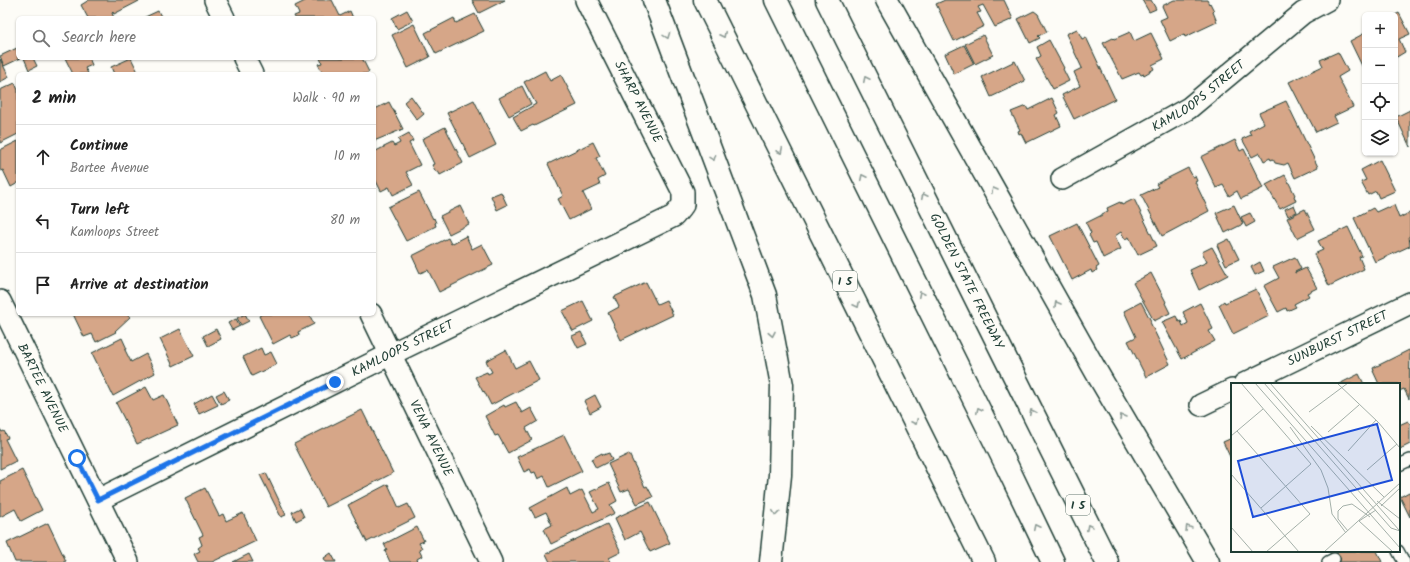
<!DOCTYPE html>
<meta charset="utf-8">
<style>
body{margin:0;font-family:Kalam,sans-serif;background:#f6f6f6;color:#222}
.controls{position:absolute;right:12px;top:12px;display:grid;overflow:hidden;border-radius:6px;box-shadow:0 1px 3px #0004}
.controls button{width:36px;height:36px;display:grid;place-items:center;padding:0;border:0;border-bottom:1px solid #e0e0e0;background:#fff;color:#222;font:20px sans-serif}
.stop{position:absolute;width:12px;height:12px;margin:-9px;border:3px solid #1a73e8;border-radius:50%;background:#fff}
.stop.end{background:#1a73e8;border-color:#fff;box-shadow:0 1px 4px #0008}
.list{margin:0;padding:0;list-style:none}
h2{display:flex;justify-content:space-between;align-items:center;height:52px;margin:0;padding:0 16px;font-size:17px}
h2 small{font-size:13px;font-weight:400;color:#767676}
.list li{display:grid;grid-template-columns:26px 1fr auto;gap:12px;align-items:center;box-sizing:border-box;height:64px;padding:0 16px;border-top:1px solid #e0e0e0}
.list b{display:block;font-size:15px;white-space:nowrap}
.list p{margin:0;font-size:13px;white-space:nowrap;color:#767676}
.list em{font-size:13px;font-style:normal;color:#767676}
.icon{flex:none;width:22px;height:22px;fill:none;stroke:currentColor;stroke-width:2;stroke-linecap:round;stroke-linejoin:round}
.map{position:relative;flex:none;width:1410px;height:562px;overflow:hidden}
.search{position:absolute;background:#fff;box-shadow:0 1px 3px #0004;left:16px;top:16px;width:360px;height:44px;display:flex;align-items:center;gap:10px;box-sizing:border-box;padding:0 14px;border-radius:6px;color:#767676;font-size:15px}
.panel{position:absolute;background:#fff;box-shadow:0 1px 3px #0004;left:16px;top:72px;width:360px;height:244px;border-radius:6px}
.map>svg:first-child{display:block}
.building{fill:#d6a688;stroke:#1f3d34}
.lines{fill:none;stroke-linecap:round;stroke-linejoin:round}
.service-casing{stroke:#1f3d34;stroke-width:14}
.minor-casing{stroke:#1f3d34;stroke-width:24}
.motorway-casing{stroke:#1f3d34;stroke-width:25}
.service{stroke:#fdfcf7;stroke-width:11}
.minor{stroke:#fdfcf7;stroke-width:21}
.motorway{stroke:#fdfcf7;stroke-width:22}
.oneway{stroke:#8e9c96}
.route{stroke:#1a73e8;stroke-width:5}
.labels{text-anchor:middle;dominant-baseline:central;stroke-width:4;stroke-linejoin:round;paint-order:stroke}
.shield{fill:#fdfcf7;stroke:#62766e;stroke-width:1}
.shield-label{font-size:12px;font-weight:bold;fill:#1f3d34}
.street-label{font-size:13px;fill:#1f3d34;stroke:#fdfcf7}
.inset-road{fill:none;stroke:#a4b0a9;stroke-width:1}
.view{fill:#1d4ed8;fill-opacity:0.15;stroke:#1d4ed8;stroke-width:2}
.inset-edge{fill:none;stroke:#1f3d34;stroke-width:2}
</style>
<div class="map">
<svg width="1410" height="562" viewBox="0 0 1410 562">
<rect width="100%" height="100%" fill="#fdfcf7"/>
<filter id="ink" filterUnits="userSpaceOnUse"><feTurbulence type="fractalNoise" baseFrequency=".025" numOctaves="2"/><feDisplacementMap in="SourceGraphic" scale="8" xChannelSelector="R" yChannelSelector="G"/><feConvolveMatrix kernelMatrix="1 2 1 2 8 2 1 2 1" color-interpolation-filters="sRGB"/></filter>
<g filter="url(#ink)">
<path class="building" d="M89 0H141L114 14 113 12 112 13 114 18H88L81 5Z
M307 0H332L340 16 350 11 353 18H295L294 16 299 14 295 6Z
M472 0H505L479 13Z
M945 0H1004L1013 19 995 27 983 5 978 7 981 12 977 13 984 26 954 41 936 4Z
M1142 0H1151L1156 9 1149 12Z
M1174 0H1207L1209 4 1210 3 1214 11 1213 12 1217 22 1185 37 1184 34 1170 41 1160 20 1167 17 1162 6Z
M407 10 413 21 397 29 392 18Z
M158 11 162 18H143Z
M1034 11 1038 14 1047 32 1038 36 1040 38 1030 43 1018 19Z
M1399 13 1410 34 1399 39 1405 52 1395 58V15Z
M475 14 484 31 436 54 425 33 454 18 456 23Z
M414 24 430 57 408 68 392 35Z
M1077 29 1082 39 1086 37 1115 99 1074 119 1062 95 1080 86 1074 72 1082 68 1066 34Z
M1130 32 1134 41 1151 33 1164 59 1152 65 1154 69 1144 75V74L1141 75 1139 72 1122 79 1103 43 1113 38 1114 39Z
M1365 33V72L1350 41Z
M983 35 993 55 975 64 965 44Z
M1049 40 1064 68 1063 69 1069 81 1053 89 1036 59 1041 56 1037 47Z
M964 45 974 64 954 74 945 54Z
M17 48 18 58H21L4 66 0 56Z
M1338 52 1348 71 1338 77 1353 107 1334 116 1337 122 1316 132 1307 115H1306L1289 82 1323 66 1320 60Z
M24 58H33L37 66 29 70Z
M65 58H89L92 65 85 68 88 73 86 74H73Z
M131 58 139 74H114L111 67Z
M320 58H362L369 72 366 74H323L318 64 322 63Z
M0 59 9 77 0 82Z
M1015 61 1025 81 991 97 982 77Z
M545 71 550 81 561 75 577 105 534 126 533 125 521 131 513 117 536 104 524 82Z
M15 83 18 90V134L0 143V90Z
M522 86 531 104 509 116 499 98Z
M411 96 424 114 417 120 404 102Z
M1052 98 1059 113 1056 115 1061 126 1026 143 1021 133 1019 134 1018 131 1020 130 1011 112 1026 106 1028 110Z
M474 100 496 145 470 158 447 113Z
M1286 101 1318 167 1295 178 1288 163 1284 165 1275 163 1273 159 1271 160 1270 158 1264 161 1260 153 1252 157 1242 139 1251 135 1249 131 1264 123 1259 113Z
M389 102 403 129 374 141V107L375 109Z
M1410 110V147L1396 117Z
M445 127 463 163 440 175 438 171 436 172 432 165 434 164 422 139Z
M409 133 413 141 409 143 420 165 406 172 413 185 393 195 389 187 381 191 374 177V152L392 143 394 146 400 143 398 139Z
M1235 140 1240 151 1244 149 1263 188 1241 199 1237 191 1229 196 1223 185 1216 188 1201 157Z
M18 141V183L11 187 3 170 1 171 0 169V150Z
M593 142 600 156 596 158 605 176 598 180 600 185 583 193 591 209 569 220 558 199 563 196 548 164Z
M1380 160 1395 191 1379 198 1376 191 1368 195 1361 182 1366 180 1361 170Z
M1188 168 1193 177 1195 176 1197 181 1195 182 1209 211 1162 236 1141 195 1158 187 1156 184Z
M1285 175 1295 195 1294 196 1296 201 1280 209 1266 185Z
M419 192 433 219 434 218 436 223H435L436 226 406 241 388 207Z
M501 192 507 205 497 210 491 196Z
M1134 199 1157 246 1138 255 1129 237 1125 239 1121 232 1115 236 1121 249 1103 258 1096 242 1093 243 1089 235 1091 233 1086 223 1102 215V214L1108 211 1107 208 1120 202 1122 205Z
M1234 205 1243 224 1225 233 1216 213Z
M1294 205 1297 212 1288 216 1285 209Z
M1394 205 1399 218 1409 213 1410 215V236H1409L1410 246 1375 262 1354 218 1373 208 1376 212 1387 207 1388 208Z
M460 206 469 224 449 234 440 216Z
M1305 209 1315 229 1297 238 1287 218Z
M1250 213 1255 222 1246 227 1241 217Z
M1077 223 1099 266 1096 268 1097 270 1092 273 1091 270 1072 280 1050 236Z
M1348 227 1362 256 1359 257 1364 269 1329 286 1314 254 1323 250 1318 241Z
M466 236 472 249 482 244 493 265 439 292 428 270 420 273 412 256 448 238 451 244Z
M1229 239 1239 259 1226 265 1217 245Z
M1212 247 1228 275 1199 290 1190 270 1207 262 1202 252Z
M1295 257 1301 269 1295 272V273L1306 268 1317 288 1307 293 1309 296 1294 304 1296 307 1287 311 1286 308 1278 312 1264 286 1279 278 1273 267Z
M1260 262 1264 271 1255 275 1251 267Z
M1151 273 1166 302 1165 303 1170 313 1154 321 1133 283Z
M646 282 657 304 666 300 673 315 621 340 608 313 619 307 614 297Z
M1256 289 1269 316 1233 334 1219 305 1224 301 1225 303Z
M583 301 593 321 573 331 562 311Z
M1141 302 1151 321 1150 322 1170 364 1146 377 1128 341 1136 337 1124 311Z
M1200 303 1213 329 1209 331 1215 341 1182 359 1162 322 1176 316 1179 322 1181 321 1183 326 1188 323 1183 312Z
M73 314H128L130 317 115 331 116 332 96 342 92 334 84 337Z
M245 314 249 321 241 325 237 318Z
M262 314H309L314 324 298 332 299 335 292 338 290 335 273 344 259 316Z
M236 319 240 326 232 330 228 323Z
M180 329 194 356 173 366 160 339Z
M216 329 221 339 208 346 203 336Z
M581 332 587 344 578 348 572 336Z
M122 338 127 349 125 350 131 362 146 354 155 373 113 396 92 353Z
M261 348 264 355 271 352 277 364 252 376 243 357Z
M506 350 515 368 529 361 539 380 491 405 484 391 483 392 475 377 487 372 488 374 492 372 486 361Z
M1409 350 1410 353 1409 399 1404 389 1399 391V384H1379L1373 371H1374L1373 368Z
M1359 374 1364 384H1339Z
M146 387 153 400 164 395 178 425 137 444 116 403Z
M224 391 229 400 221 404 216 395Z
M212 394 218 405 199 414 194 404Z
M595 395 601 407 590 413 584 401Z
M516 402 522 413 531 408 538 421 526 428 532 440 508 453 498 435 495 436 485 416 504 405 505 407Z
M362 410 393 473 326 507 294 444Z
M1408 421 1410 424V444L1400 449 1399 425Z
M0 429 2 432 4 431 8 438 5 439 16 461 0 469Z
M564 435 582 471 549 487 544 476 538 479 535 472 532 473 530 469 524 472 517 457Z
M1232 438V461L1223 442Z
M602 453 603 455 609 453 612 460 596 468 591 459Z
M629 454 645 487 647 486 653 497 637 504 629 489 621 492 608 464Z
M22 470 42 510 21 521 15 509 0 517V481Z
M266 473 286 515 281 517 260 475Z
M609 483 617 501 610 505 615 513 551 544 544 529 552 525 546 512 535 517 530 508 567 488 570 496 582 490 593 512 599 509 590 492Z
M388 484 399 508 408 504 415 518 367 542 348 505Z
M205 488 219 516 223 514 226 521 243 513 256 541 212 562H198L194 554 200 551 198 548 202 545 199 537 203 535 185 498Z
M1409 492 1410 493V517L1400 497Z
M650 502 670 543 650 552 640 532 625 540 615 518Z
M300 508 304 517 296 521 292 512Z
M48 523 66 561 64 562H15L7 543Z
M607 524 621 552 609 558 611 562H550L546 554Z
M417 527 424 541 419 543 422 548 419 550 422 556 417 559 418 562H390L385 551 387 550 384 544Z
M1329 551H1377L1382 562H1335Z
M331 553 336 562H326L324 558Z
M249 554 253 562H233Z"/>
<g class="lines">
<defs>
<path id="service" d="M1399 465 1410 460
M1398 551 1404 562
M1328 562 1334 559"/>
<g id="minor">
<path d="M215 0 224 18"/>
<path d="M244 58 252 74"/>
<path id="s1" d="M1062 179 1189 108 1303 13 1327 0"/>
<path id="s2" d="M0 301 128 562"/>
<path id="s3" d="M371 314 491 562"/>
<path id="s4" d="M1244 384 1410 303"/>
<path d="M1201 405 1232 390"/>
<path id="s5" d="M98 500 391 354 674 216 683 205V192L586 0"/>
</g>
<g id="motorway">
<path d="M654 0 765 295 782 385 780 475 771 562"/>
<path d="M705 0 984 562"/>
<path d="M776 0 1005 462 1053 562"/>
<path id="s6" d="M827 0 1107 562"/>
<path d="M887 0 1097 373 1208 562"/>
</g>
</defs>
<use href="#service" class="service-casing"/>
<use href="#minor" class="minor-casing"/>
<use href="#motorway" class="motorway-casing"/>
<use href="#service" class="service"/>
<use href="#minor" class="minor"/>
<use href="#motorway" class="motorway"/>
</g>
<defs><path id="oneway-chevron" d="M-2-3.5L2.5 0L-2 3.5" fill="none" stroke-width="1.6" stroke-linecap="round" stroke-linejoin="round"/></defs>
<g class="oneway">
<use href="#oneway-chevron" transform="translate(723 35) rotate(64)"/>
<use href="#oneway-chevron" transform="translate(667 36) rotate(69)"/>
<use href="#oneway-chevron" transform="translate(866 79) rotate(-116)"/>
<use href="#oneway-chevron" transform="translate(780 151) rotate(64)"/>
<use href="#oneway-chevron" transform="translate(713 158) rotate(69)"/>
<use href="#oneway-chevron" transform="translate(863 177) rotate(-116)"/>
<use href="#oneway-chevron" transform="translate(994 190) rotate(-119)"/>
<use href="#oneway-chevron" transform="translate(924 196) rotate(-116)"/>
<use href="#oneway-chevron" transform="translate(921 294) rotate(-116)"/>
<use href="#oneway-chevron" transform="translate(1057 304) rotate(-119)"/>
<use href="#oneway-chevron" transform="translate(857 305) rotate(64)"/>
<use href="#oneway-chevron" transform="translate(772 334) rotate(79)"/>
<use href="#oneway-chevron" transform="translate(979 410) rotate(-116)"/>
<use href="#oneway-chevron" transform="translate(1032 412) rotate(-116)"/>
<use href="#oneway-chevron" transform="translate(1122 417) rotate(-121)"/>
<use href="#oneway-chevron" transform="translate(915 422) rotate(64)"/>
<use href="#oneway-chevron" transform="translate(776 513) rotate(96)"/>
<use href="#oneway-chevron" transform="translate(1036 527) rotate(-116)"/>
<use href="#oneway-chevron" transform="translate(1089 527) rotate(-117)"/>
<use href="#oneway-chevron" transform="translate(1188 528) rotate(-121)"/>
</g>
</g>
<g class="lines" filter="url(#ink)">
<path class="route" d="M77 458 98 500 335 382"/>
</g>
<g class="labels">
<g class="shield">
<rect x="833" y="271" width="24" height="20" rx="3"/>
<rect x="1066" y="495" width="24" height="20" rx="3"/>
</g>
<g class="shield-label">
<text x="845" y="281">I 5</text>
<text x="1078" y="505">I 5</text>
</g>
<g class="street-label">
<text stroke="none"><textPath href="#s1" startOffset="160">KAMLOOPS STREET</textPath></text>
<text transform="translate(638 102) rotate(63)">SHARP AVENUE</text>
<text stroke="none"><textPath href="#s6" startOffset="314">GOLDEN STATE FREEWAY</textPath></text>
<text stroke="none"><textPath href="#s4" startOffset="104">SUNBURST STREET</textPath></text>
<text stroke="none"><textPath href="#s5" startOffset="340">KAMLOOPS STREET</textPath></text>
<text stroke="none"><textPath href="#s2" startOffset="97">BARTEE AVENUE</textPath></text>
<text stroke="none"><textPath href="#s3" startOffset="138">VENA AVENUE</textPath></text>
</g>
</g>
<g transform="translate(1231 383)">
<rect width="169" height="169" fill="#fdfcf7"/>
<path class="inset-road" d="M10 0 80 81 30 125M24 0 169 165M33 0 160 145 169 148M39 0 168 147M106 0 147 39 169 65M78 29 117 0M80 43 153 114M59 44 90 87 97 105 101 131 115 150M6 48 79 131 35 169M97 49 128 22M0 53 32 26M117 68 145 37M136 87 166 61M0 91 68 169M146 118 169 136M150 123 169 105M128 138 145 127M128 138 162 169M0 144 22 169M117 148 107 136V128L112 123 121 121 139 134M93 169 169 100"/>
<path class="view" d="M146 41 161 97 22 134 7 78Z"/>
<rect width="169" height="169" class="inset-edge"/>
</g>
</svg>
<div class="controls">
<button>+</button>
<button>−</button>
<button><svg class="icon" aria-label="locate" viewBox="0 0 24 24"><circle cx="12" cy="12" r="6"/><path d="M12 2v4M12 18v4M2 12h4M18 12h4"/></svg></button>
<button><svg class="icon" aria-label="layers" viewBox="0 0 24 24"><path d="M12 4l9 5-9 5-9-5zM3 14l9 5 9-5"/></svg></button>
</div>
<div class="stop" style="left:77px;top:458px"></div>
<div class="stop end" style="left:335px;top:382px"></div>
<div class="search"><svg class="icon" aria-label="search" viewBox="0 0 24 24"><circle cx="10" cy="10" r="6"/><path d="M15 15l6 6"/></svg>Search here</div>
<section class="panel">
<h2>2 min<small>Walk · 90 m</small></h2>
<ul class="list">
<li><svg class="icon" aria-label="ahead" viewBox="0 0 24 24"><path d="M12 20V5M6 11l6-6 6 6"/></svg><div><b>Continue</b><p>Bartee Avenue</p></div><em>10 m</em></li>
<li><svg class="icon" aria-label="left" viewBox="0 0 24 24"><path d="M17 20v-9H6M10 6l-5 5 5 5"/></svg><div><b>Turn left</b><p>Kamloops Street</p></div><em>80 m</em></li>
<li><svg class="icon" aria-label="arrive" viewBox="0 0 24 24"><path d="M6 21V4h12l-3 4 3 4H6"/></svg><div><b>Arrive at destination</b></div></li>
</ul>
</section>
</div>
